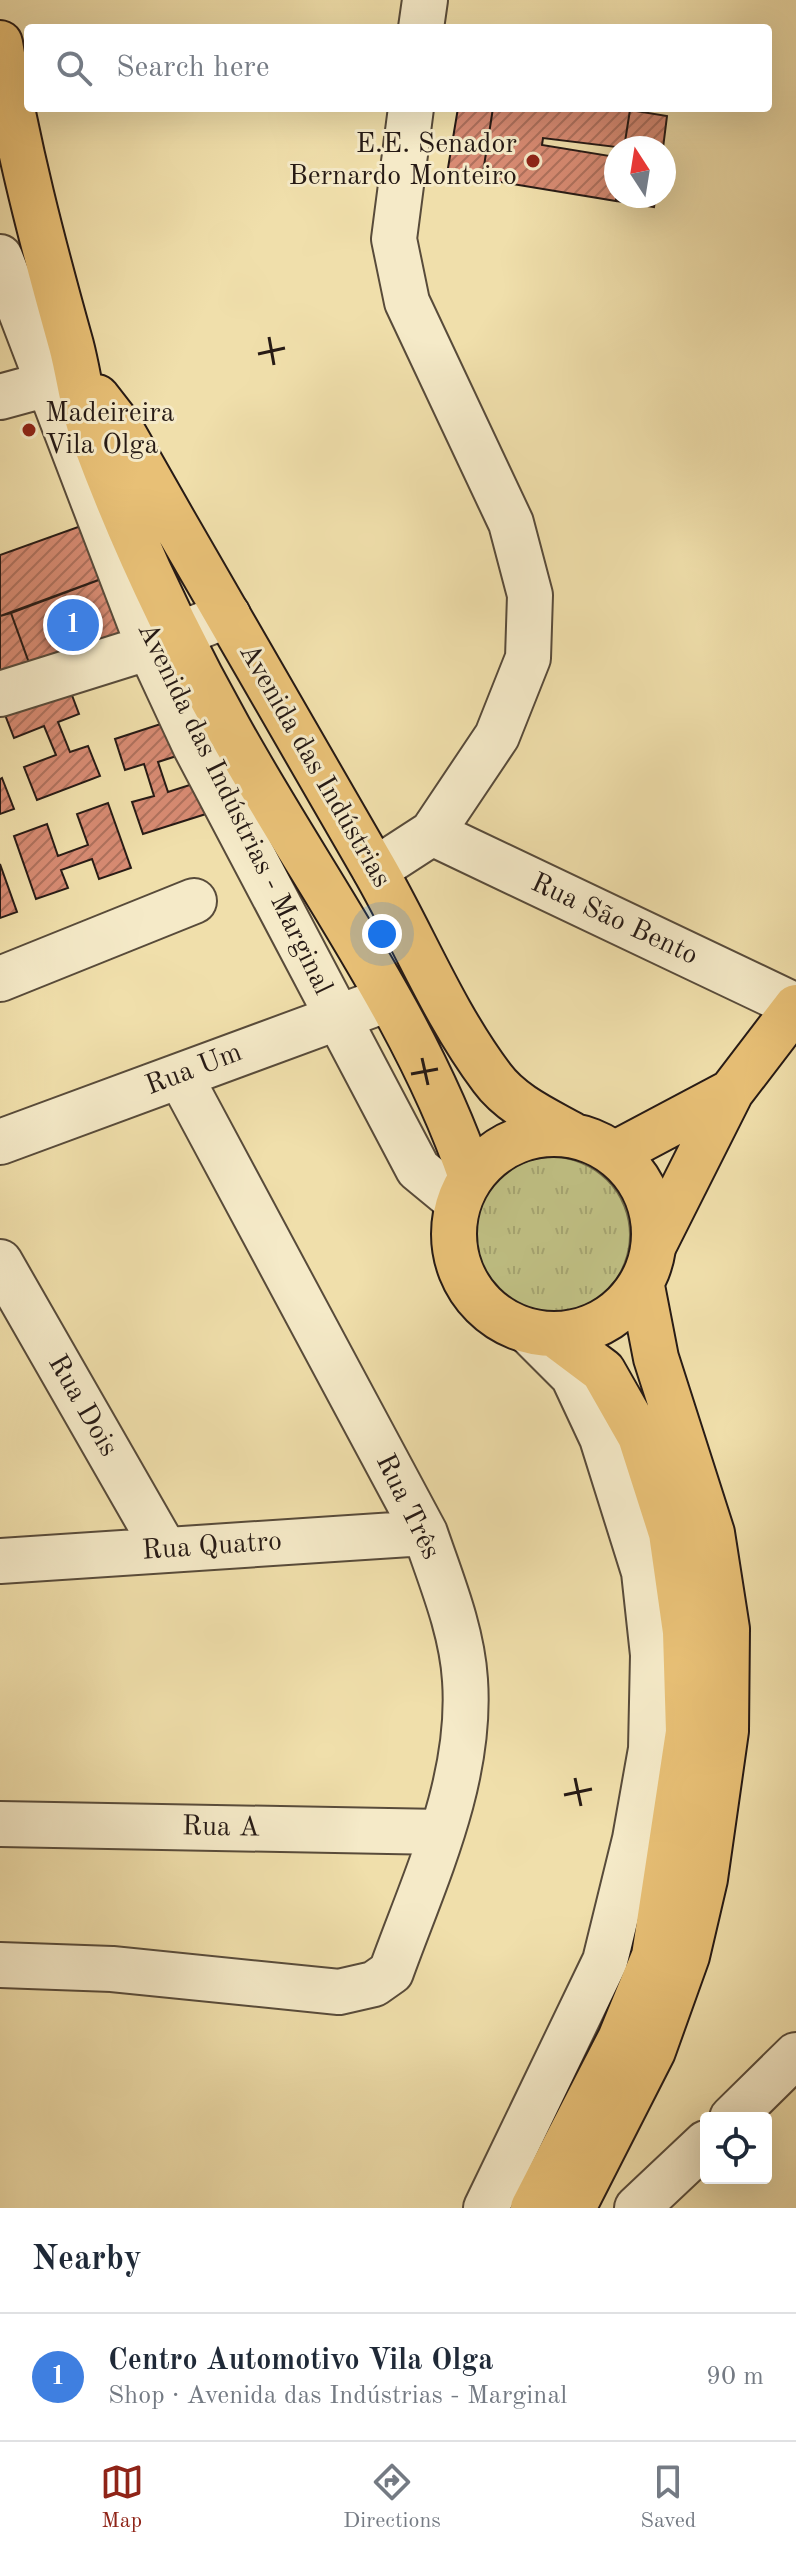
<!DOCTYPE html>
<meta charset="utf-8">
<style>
body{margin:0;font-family:"Old Standard TT",serif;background:#f6f6f7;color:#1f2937}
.controls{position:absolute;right:24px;bottom:24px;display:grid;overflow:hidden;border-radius:8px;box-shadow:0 8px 32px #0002}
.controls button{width:72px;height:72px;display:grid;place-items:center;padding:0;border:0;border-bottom:2px solid #e0e1e3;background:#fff;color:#1f2937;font:40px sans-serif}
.compass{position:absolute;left:604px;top:136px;width:72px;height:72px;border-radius:50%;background:#fff;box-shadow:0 8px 32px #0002;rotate:348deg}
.you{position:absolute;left:382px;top:934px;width:28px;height:28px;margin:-20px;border:6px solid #fff;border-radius:50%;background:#1a73e8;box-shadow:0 0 0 12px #1a73e833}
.badge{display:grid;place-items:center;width:52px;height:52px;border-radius:50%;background:#8f2418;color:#fff;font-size:26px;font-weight:700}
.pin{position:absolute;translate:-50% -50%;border:4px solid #fff;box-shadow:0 2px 8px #0006}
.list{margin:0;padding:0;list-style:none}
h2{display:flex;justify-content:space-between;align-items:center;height:104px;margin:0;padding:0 32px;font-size:34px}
h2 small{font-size:26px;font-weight:400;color:#747a83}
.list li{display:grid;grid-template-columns:52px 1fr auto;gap:24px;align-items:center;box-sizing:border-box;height:128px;padding:0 32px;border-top:2px solid #e0e1e3}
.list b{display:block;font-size:30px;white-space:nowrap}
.list p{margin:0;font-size:26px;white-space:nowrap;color:#747a83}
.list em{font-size:26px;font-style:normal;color:#747a83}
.icon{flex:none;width:44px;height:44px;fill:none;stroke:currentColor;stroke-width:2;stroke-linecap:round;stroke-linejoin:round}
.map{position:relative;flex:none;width:796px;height:2208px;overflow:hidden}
.search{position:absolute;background:#fff;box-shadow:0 8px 32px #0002;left:24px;right:24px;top:24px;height:88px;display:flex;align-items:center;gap:20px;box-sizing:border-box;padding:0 28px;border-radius:8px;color:#747a83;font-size:30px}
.sheet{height:232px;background:#fff}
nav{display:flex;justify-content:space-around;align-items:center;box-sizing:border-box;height:112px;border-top:2px solid #e0e1e3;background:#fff;font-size:22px;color:#747a83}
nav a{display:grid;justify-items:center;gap:4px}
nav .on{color:#8f2418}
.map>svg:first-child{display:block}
.grass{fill:url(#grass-tufts);stroke:#736d4c;stroke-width:2}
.building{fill:url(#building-hatch);stroke:#261a15;stroke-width:2}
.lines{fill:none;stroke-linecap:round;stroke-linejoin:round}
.minor-casing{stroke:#584b3a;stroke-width:48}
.major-casing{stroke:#261a15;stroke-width:48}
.highway-casing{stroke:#261a15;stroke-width:48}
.minor{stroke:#f5eac8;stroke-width:44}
.major{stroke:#e8c076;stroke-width:44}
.highway{stroke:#e8c076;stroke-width:44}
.ticks{fill:none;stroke:#261a15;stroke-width:3}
.poi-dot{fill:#8f2418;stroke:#f5eac8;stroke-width:3}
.labels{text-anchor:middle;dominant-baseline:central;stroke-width:6;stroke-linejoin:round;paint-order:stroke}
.poi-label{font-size:28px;fill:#261a15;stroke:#f5eac8;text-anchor:end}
.street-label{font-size:28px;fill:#261a15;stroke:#f5eac8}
</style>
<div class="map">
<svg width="796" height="2208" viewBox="0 0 796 2208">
<defs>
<pattern id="grass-tufts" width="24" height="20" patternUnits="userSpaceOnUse" patternTransform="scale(2)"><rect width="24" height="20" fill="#c0c084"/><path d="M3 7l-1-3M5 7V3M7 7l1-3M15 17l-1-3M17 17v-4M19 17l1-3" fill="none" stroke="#a5a471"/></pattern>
<pattern id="building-hatch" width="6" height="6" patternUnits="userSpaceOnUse" patternTransform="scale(2)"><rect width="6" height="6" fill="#d88b73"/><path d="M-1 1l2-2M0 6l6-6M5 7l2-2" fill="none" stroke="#af715d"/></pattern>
</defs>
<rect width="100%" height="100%" fill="#f0dfab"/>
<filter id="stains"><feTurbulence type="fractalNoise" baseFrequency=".0025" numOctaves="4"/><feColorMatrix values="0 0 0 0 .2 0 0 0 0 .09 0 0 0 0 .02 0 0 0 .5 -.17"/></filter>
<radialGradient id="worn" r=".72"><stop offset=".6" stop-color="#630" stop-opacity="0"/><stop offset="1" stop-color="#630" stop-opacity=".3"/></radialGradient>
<path class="grass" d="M474 1235a78 78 0 1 1 156 0a78 78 0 1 1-156 0Z"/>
<path class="building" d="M458 108H493L482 179 447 174Z
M493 108 630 110 624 148 543 138 542 145 616 157V201L482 179Z
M630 110 667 116 663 148H624Z
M617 196H656L654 207 616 201Z
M92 522 112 575 0 616V555Z
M112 575 134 638 33 674 11 613Z
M11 613 33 674 0 685V616Z
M67 682 79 714 58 722 70 752 88 746 100 776 37 800 24 767 56 755 44 726 14 738 2 707Z
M179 718 189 752 158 762 168 792 199 782 209 813 143 834 132 802 154 796 144 764 125 770 115 739Z
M2 778 14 809 0 814V779Z
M108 803 131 868 99 879 92 859 61 870 68 888 36 899 14 836 47 824 58 856 88 845 77 814Z
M0 864 17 912 0 918Z"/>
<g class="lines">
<defs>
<path id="minor" d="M421 28 425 0
M0 257 149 647 195 746 418 1169 458 1202
M0 397 77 376
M0 694 134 652 228 615
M432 833 796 1006
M375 870 432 833 497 736 528 658 530 595 511 523 407 302 394 239 411 108
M0 979 194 901
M0 1142 388 999
M0 1262 165 1550
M0 1561 425 1533
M0 1824 442 1832
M0 1965 112 1969 339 1992 374 1984 391 1972C425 1878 472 1781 465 1680 462 1630 441 1580 425 1533L180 1076
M732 2118 796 2055
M486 2208 605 1961 635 1839 651 1749 653 1655 644 1572 602 1438 573 1376 529 1332
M637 2208 706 2143"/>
<path id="major" d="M616 1153 731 1092
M656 1241 731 1092 796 1007"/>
<path id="highway" d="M0 43C17 146 43 245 71 345 79 375 82 408 93 436 130 536 177 636 229 729 311 877 416 1016 471 1177
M97 397 118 424C202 572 287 719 373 867 413 936 443 1013 492 1078 511 1104 544 1119 571 1134
M454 1234a100 100 0 1 1 200 0a100 100 0 1 1-200 0Z
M533 2208 620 2039 654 1956 688 1732 685 1632 671 1533 640 1436 603 1371 555 1335
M573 2208 653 2051 687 1956 705 1879 726 1731 727 1629 712 1533 656 1358 642 1286"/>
</defs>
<use href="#minor" class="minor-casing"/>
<use href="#major" class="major-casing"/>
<use href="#highway" class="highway-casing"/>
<use href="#minor" class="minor"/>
<use href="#major" class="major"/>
<use href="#highway" class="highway"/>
</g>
<path class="ticks" d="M269 337 274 365M258 354 285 348M422 1058 428 1085M411 1074 438 1069M575 1778 581 1806M564 1795 592 1789"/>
<g class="poi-dot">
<circle cx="533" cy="161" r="8"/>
<circle cx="29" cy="430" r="8"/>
</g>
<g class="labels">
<g class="poi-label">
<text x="517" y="145">E.E. Senador<tspan x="517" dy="32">Bernardo Monteiro</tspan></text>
<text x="45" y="414" text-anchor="start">Madeireira<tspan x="45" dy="32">Vila Olga</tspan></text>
</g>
<g class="street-label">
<text transform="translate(314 766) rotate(60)">Avenida das Indústrias</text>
<text transform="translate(234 809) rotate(64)">Avenida das Indústrias - Marginal</text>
<text transform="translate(614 920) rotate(25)">Rua São Bento</text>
<text transform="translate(194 1070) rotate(-21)">Rua Um</text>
<text transform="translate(82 1406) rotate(60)">Rua Dois</text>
<text transform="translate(407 1507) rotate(64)">Rua Três</text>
<text transform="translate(212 1547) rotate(-4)">Rua Quatro</text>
<text transform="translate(221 1828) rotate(1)">Rua A</text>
</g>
</g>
<rect width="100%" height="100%" filter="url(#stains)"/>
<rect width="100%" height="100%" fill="url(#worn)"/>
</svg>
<div class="controls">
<button><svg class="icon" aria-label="locate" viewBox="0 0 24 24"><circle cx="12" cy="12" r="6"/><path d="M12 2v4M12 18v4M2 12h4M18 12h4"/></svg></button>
</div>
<svg class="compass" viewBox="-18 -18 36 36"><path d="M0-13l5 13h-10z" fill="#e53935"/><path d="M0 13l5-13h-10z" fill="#747a83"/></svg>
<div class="you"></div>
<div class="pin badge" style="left:73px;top:625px;background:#3f7fe0">1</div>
<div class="search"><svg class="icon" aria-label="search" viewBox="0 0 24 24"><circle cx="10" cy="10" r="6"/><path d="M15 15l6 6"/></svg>Search here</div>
</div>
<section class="sheet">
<h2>Nearby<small></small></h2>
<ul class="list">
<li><span class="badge" style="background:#3f7fe0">1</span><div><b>Centro Automotivo Vila Olga</b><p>Shop · Avenida das Indústrias - Marginal</p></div><em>90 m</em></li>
</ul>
</section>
<nav>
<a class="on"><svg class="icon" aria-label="map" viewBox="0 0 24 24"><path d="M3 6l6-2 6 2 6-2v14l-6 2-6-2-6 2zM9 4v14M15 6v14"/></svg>Map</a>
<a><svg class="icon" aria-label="directions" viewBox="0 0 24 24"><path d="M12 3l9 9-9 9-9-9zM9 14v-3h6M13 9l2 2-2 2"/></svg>Directions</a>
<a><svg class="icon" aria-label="saved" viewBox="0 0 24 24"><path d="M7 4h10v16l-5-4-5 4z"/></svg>Saved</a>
</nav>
